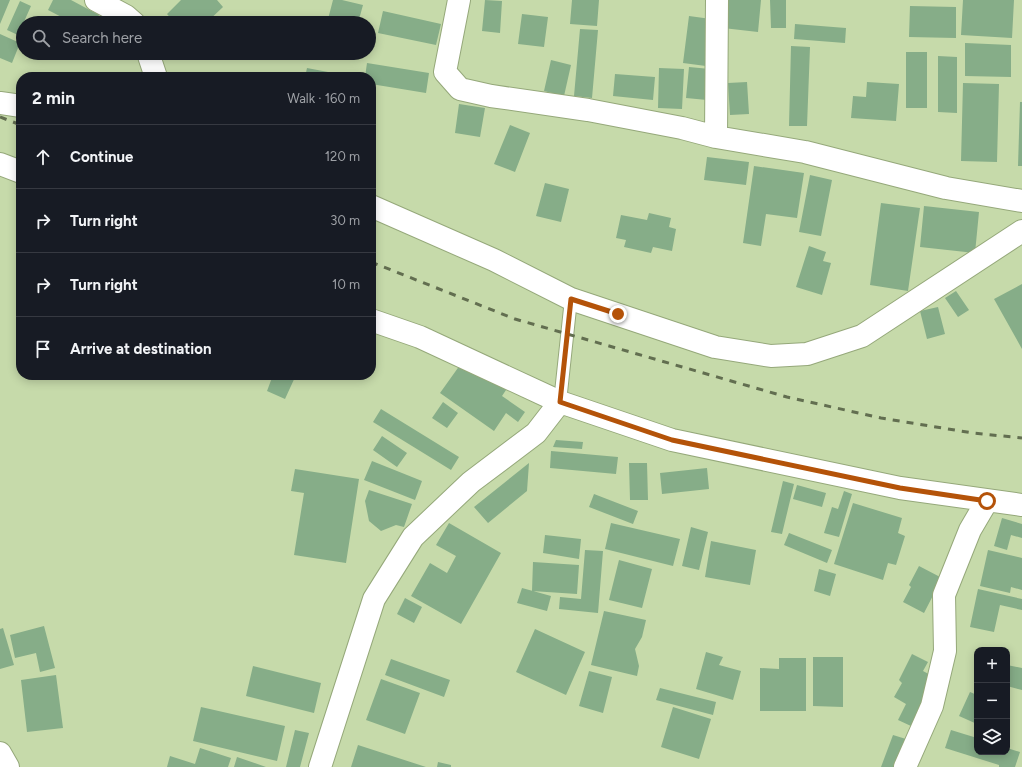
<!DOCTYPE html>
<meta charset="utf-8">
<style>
body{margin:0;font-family:Figtree,sans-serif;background:#20242c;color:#f1f3f6}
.controls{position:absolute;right:12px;bottom:12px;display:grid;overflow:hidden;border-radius:8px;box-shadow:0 2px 10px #0003}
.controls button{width:36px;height:36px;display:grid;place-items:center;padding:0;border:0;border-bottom:1px solid #363941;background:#171b24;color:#f1f3f6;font:20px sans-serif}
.stop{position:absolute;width:12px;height:12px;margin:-9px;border:3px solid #b45309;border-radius:50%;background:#fff}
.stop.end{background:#b45309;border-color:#fff;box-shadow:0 1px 4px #0008}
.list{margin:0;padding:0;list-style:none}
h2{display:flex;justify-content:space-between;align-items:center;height:52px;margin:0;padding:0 16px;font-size:17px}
h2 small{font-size:13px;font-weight:400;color:#9ea1a6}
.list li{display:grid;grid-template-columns:26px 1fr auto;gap:12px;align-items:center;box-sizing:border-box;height:64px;padding:0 16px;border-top:1px solid #363941}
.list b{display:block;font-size:15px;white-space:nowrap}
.list em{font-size:13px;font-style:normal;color:#9ea1a6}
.icon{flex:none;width:22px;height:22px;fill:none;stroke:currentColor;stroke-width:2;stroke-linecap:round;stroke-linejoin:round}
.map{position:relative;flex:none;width:1022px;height:767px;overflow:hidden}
.search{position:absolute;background:#171b24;box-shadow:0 2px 10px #0003;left:16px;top:16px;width:360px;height:44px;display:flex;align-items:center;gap:10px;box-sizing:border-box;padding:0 14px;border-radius:22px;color:#9ea1a6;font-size:15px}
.panel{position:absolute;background:#171b24;box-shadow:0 2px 10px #0003;left:16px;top:72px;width:360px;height:308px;border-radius:16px}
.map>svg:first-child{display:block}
.building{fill:#86ad88}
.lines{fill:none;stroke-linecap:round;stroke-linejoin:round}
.lane-casing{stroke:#95a87a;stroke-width:14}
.street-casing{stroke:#95a87a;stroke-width:24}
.lane{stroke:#fff;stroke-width:12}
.street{stroke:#fff;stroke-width:22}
.rail{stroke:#626e50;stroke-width:3;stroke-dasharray:7 7;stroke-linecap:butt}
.route{stroke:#b45309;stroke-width:5}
</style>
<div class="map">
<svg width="1022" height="767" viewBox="0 0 1022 767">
<rect width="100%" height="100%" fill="#c6daaa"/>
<path class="building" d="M0 0H10L0 24Z
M53 0H71L99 15 95 23H73L48 10Z
M181 0H217L223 7 206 23H175L167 14Z
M333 0H342L363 5 358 23H327Z
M485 0 502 1 500 33 482 31Z
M572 0H599L597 26 570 24Z
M726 0H761L758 32 723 28Z
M770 0H786V28H771Z
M963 0H1014L1012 38 961 35Z
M20 1 31 6 18 35 7 30Z
M910 6 956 7V38L909 37Z
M383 11 441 24 436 45 378 33Z
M522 14 548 17 544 47 518 44Z
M689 16 711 19 706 66 683 63Z
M795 24 846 28 845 43 794 39Z
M580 29 598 30 592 98 574 96Z
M0 34 20 43 12 63 0 58Z
M965 43 1011 45V77L965 76Z
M791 46 810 47 807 126H789Z
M906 52H927V108H906Z
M330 53H350L348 58Z
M938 56 957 57V113L938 112Z
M551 60 571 65 564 96 544 91Z
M367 63 429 73 426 93 371 84V77H365Z
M689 67 710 69 707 100 686 98Z
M307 68 349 76 348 77H305Z
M659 68 684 69 682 109 658 108Z
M615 74 655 77 653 100 613 96Z
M747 82 749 114 730 115 728 83Z
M867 82 899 84 896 121 851 118 853 96 866 97Z
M963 83 999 84 997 162 961 161Z
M1020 102H1022V166H1018Z
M459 104 485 108 480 137 455 133Z
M510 125 530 133 515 172 494 164Z
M707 157 749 162 746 185 704 180Z
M754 166 804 173 797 218 766 214 761 246 743 243Z
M810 175 832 180 821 236 799 232Z
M545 183 569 189 561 222 536 216Z
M881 203 920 208 908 291 870 285Z
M924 206 979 212 975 253 920 247Z
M649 213 671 218 669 227 676 229 672 251 653 247 651 253 624 247 626 240 616 238 621 215 647 220Z
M809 246 826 252 823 261 831 263 822 295 796 287Z
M1022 284V349L994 299Z
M956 291 969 310 958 317 945 298Z
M938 307 945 334 927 339 920 311Z
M460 365 472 366 506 390 502 396 525 412 518 422 506 413 494 431 440 393Z
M273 375H296L285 399 267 391Z
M443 402 458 413 447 428 432 418Z
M381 409 459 457 451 470 373 422Z
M382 436 407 453 397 467 373 450Z
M556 440 583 442 582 449 553 447Z
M551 451 618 457 616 474 550 468Z
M372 461 422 481 415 500 364 480Z
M529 463 527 491 488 523 474 507Z
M629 463H647L648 500H630Z
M707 468 709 489 662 494 660 473Z
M295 469 359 479 346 563 294 555 304 493 291 491Z
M783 481 794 484 782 534 771 532Z
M797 485 826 493 822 507 793 499Z
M369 490 412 504 404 527 396 525 381 531 369 521 365 501Z
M844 491 852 494 839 537 824 533 832 507 838 509Z
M594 494 638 511 633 524 589 507Z
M853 503 902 518 898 533 905 536 896 565 888 563 883 580 834 564Z
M1002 518 1022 524V538L1011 535 1007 550 994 546Z
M449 523 501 553 461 624 411 596 430 563 447 573 456 556 436 545Z
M611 523 680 539 673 566 605 549Z
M691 527 708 532 699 570 682 566Z
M789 533 832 550 827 563 784 545Z
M545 535 581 539 579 559 543 553Z
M711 541 756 550 750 585 705 577Z
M585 550 603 551 598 613 559 609 560 597 581 599Z
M988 550 1022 558V590L1011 587 1010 593 980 586Z
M619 560 652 569 642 608 609 600Z
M533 562 579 565 577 594 532 591Z
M919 566 942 578 924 613 903 602 911 587 909 585Z
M819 569 836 574 830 596 814 591Z
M522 588 551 596 547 611 517 603Z
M978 589 1022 599V610L1000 605 994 632 970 627Z
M405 598 422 607 414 623 397 614Z
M604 611 646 620 642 637 635 649 639 666 637 676 591 665Z
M44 626 55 668 40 672 36 653 15 658 10 635Z
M3 628 14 665 0 669V629Z
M535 629 585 652 566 695 516 672Z
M706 652 723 657 719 665 741 671 733 700 696 689Z
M912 654 928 662 923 671 936 678 911 726 898 720 906 704 894 697 902 683 899 680Z
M813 657H843V707L813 706Z
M779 658H806V711H760V668L779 669Z
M391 659 450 680 444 697 385 675Z
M1007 665 1022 668V690L1007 686Z
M253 666 321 683 314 713 246 696Z
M589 671 612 677 603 713 579 706Z
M56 675 63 728 27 732 21 680Z
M381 679 420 693 405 734 366 720Z
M660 688 716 702 713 715 656 700Z
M970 692 977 695V724L959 716Z
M201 707 285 726 277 761 193 741Z
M673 707 711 719 699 759 661 747Z
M295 730 309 733 300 767H286Z
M951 730 977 738V752H1007V748L1020 752 1015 767H999V765L945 748Z
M893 735 906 739 896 767H881Z
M358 745 426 767H351Z
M200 748 231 758 228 767H167L170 756 195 764Z
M237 757 266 767H234Z
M438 762 451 765V767H437Z"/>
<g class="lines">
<defs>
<path id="lane" d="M560 402 571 299"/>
<path id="street" d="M96 0 126 16 134 23
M459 0 445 72 460 89 491 96 588 110 682 128 716 137 805 152 946 188 1022 201
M148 53 156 77
M0 103 21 106
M716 137 717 0
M0 164 21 172
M371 206 494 260 571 299 715 347 771 356 807 354 862 336 1022 231
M371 320 420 337 560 402 672 440 900 488 1022 505
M0 753 8 767
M320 767 374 599 413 537 471 482 536 433 560 402
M905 767 932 706 945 651 944 595 970 530 987 501"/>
</defs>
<use href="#lane" class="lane-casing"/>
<use href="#street" class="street-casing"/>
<use href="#lane" class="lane"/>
<use href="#street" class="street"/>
<path class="rail" d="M0 117 21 125
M371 262 515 319 787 397 881 418 973 433 1022 438"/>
</g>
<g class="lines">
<path class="route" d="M618 314 571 299 560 402 672 440 900 488 987 501"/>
</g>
</svg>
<div class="controls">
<button>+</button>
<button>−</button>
<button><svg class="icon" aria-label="layers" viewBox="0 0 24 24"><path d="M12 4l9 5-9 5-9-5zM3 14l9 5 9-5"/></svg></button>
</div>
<div class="stop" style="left:987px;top:501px"></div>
<div class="stop end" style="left:618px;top:314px"></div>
<div class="search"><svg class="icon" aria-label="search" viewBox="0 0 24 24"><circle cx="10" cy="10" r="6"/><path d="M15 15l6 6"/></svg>Search here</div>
<section class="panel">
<h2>2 min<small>Walk · 160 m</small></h2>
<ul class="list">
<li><svg class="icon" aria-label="ahead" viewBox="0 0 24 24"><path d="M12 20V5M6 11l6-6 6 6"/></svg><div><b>Continue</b></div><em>120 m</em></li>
<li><svg class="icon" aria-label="right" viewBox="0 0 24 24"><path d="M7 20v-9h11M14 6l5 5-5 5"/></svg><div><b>Turn right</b></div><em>30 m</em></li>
<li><svg class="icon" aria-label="right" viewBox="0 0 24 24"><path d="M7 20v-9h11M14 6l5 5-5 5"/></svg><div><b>Turn right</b></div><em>10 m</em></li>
<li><svg class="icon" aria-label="arrive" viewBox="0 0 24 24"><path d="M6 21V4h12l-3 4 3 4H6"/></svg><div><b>Arrive at destination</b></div></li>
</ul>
</section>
</div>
